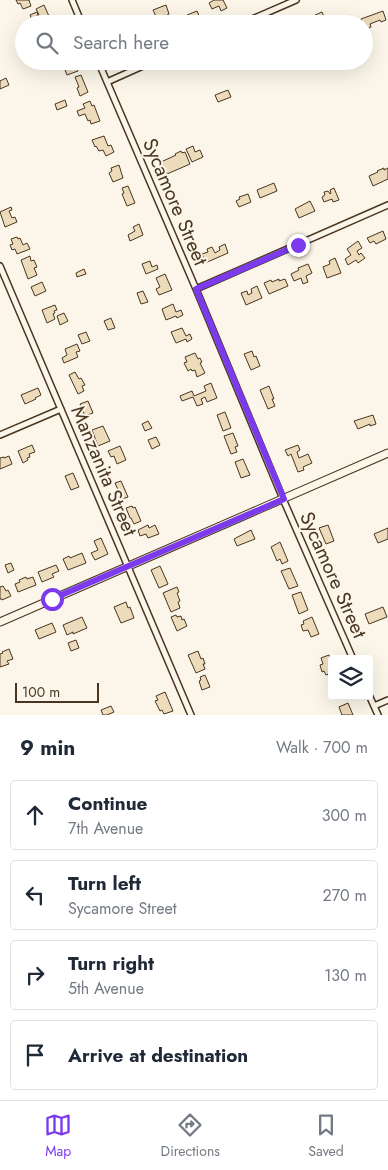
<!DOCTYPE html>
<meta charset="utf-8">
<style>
body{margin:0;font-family:Jost,sans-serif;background:#f6f6f7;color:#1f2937}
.controls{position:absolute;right:15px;bottom:15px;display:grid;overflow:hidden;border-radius:5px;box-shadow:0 5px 20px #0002}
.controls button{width:45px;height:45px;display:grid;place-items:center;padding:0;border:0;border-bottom:1px solid #e0e1e3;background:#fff;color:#1f2937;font:25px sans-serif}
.scale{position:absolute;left:15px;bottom:12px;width:84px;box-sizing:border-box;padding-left:5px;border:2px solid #4a3520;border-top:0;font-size:14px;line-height:18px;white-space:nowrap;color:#4a3520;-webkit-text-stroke:4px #fbf6e9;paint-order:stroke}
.stop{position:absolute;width:15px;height:15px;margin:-11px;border:4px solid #7c3aed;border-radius:50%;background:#fff}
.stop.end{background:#7c3aed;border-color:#fff;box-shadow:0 1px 5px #0008}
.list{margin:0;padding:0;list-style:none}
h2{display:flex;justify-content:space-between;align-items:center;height:65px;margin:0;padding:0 20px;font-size:21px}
h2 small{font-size:16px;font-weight:400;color:#747a83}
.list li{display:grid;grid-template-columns:32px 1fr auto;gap:15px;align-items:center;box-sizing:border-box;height:70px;margin:0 10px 10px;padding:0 10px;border:1px solid #e0e1e3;border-radius:5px}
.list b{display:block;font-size:19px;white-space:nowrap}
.list p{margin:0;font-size:16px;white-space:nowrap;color:#747a83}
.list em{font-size:16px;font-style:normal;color:#747a83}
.icon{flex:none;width:28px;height:28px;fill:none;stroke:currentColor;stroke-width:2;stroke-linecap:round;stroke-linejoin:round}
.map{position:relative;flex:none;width:388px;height:715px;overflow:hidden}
.search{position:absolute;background:#fff;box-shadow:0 5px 20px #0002;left:15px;right:15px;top:15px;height:55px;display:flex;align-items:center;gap:12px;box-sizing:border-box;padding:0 18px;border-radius:28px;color:#747a83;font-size:19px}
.sheet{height:385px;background:#fff}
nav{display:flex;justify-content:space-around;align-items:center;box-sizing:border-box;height:70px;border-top:1px solid #e0e1e3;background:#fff;font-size:14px;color:#747a83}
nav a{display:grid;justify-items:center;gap:2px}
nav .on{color:#7c3aed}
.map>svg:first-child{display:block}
.building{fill:#ecdcbc;stroke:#4a3520}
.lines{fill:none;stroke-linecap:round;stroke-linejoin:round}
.street-casing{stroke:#4a3520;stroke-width:8}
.secondary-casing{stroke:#4a3520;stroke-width:9}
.street{stroke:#fbf6e9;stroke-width:5}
.secondary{stroke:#fbf6e9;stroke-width:7}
.route{stroke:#7c3aed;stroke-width:6}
.labels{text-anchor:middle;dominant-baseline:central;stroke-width:4;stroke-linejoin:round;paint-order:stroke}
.street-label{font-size:20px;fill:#4a3520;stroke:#fbf6e9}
</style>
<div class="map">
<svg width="388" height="715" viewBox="0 0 388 715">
<rect width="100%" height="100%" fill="#fbf6e9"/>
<path class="building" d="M16 0H29L31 6 23 9 20 3 18 4Z
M214 0H223L227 8 221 11 219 6 212 9 209 3Z
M44 5 52 23 51 24H41V22L38 23 35 17 39 15 36 9Z
M166 5 169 14 167 15 168 17 158 21 153 10Z
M197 11 200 18 190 22 187 15Z
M383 11 386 20 381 22 380 20 370 24 371 27 365 30 364 24H362L361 19Z
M37 12 38 15 35 17 37 23 34 24 30 15Z
M322 12 326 21 321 24H306L304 20Z
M63 61H74L78 71 67 75 65 70 69 68 67 64 65 65Z
M81 75 88 92 80 96 77 88 79 87 75 77Z
M6 78 9 85 0 89V81Z
M228 90 231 97 218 102 215 95Z
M65 100 67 106 57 110 55 104Z
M90 101 92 106 94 105 100 121 91 124 90 120 88 121 85 114 79 116 77 111 85 108 83 104Z
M104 136 108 146 111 145 114 152 106 156 103 150 99 151 96 146 95 147 92 140Z
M193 146 195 152 200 150 203 157 192 162 186 149Z
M181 151 182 153 185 152 190 164 167 174 161 162 176 155 175 154Z
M119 165 123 178 113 182 109 173 112 171 111 168Z
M384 168V170L388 168V179L373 186 369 176 378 172 377 171Z
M274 183 277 191 260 198 257 190Z
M128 186 135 203 127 206 122 194 124 193 122 188Z
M334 188 339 200 333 202 332 199 324 202 322 197 325 195 324 192 328 191 330 194 331 193 330 190Z
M248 194 251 202 239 207 236 201 240 199 239 197Z
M310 201 315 211 299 218 295 209Z
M11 207 12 210 9 211 12 218 15 217 17 222 5 227 0 212Z
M139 224 143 235 130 241 128 235 135 231 133 227Z
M383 231 386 239 376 244 374 241 370 243 367 238Z
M17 237 18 239 20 238 23 245 27 243 30 249 17 254 15 249 12 250 10 245 13 244 11 239Z
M358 241 362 248 357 251 359 255 361 253 365 258 358 263 356 260 348 265 345 259 351 255 347 249Z
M225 244 228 253 205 263 202 254 208 252 207 249 212 247 215 253 220 250 219 247Z
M30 256 31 261 34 260 37 267 34 268 37 275 28 279 21 260Z
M335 258 341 273 327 278 323 267 330 264 329 261Z
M150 261 152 267 157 265 158 269 146 274 142 264Z
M308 264 312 273 306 276 308 282 303 284 301 278 294 281 291 274 299 270 298 268Z
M84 269 86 274 77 277 76 273Z
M165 274 172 290 159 295 156 289 160 287 156 278Z
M279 279V281L285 279 288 286 269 294 264 283 271 280 272 282Z
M42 282 46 291 35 296 31 287Z
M257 286 262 298 246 305 241 293 247 291 248 295 252 293 251 289Z
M143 291 148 302 141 304 137 293Z
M173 304 176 312 181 310 183 315 177 318 176 316 166 320 162 309Z
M55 305 57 310 54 311 55 313 53 314 55 319 47 323 42 310Z
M64 313 68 321 60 325 57 316Z
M111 318 115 328 108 330 104 321Z
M182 328 186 336 190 334 192 339 187 342 186 339 176 343 171 332Z
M86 332 90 341 82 344 78 335Z
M77 344 80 351 76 352 78 357 64 363 62 358 67 355 65 349Z
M252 351 254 357 256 356 260 366 251 370 244 354Z
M195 353 198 359 200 358 202 362 200 363 205 373 197 377 195 370 192 371 191 369 188 371 184 363 187 362 185 357Z
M75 372 79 379 81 378 85 385 82 386 84 391 78 394 69 375Z
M211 383 217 398 207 402 205 397 201 399 203 404 197 406 193 397 182 401 180 396 192 391 194 396 206 391 204 386Z
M269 386 274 399H272L275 406 268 409 260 390Z
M38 388 41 395 35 398 36 399 25 404 21 395Z
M88 401 93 413 85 416 80 404Z
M225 412 231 428 223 431 217 415Z
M373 415 376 424 370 426V424L358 429 354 421Z
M148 421 152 428 145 431 142 424Z
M103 426 110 441 98 446 92 430Z
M233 433 238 446 235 447 237 452 231 454 224 436Z
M156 437 160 445 152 449 148 440Z
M32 445 35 452 29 454 30 457 27 458 28 460 23 463 18 451Z
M298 445 300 450 297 452 299 458 308 454 312 463 303 467 304 470 298 472 291 454 288 456 285 450Z
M120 446 126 460 117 464 114 456 111 457 108 451Z
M9 456 12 464 0 469V458L4 457V458Z
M243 459 250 475 241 478 235 462Z
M73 473 79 487 71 490 65 476Z
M121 481 128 497 122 499 115 483Z
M132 506 133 508 135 507 141 521 134 524 131 518H130L126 508Z
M148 525 149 528 155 525 159 534 148 538 146 534 140 536 138 530Z
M328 525 334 541 326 544 319 528Z
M388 528V539L378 543 374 534Z
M251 530 255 539 237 546 234 539Z
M101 538 108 554 95 560 91 553 98 550 94 541Z
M280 542 288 561 282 564 280 559 277 561 271 547Z
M82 553 86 563 68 570 63 559 69 556 70 558Z
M11 563 14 570 8 573 5 565Z
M56 565 59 571 52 574 54 577 42 582 38 572Z
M160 566 168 584 159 588 151 570Z
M290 568 298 586 289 589 281 571Z
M26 577 27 579 33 577 36 585 18 592 15 584 20 582 19 580Z
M3 586 6 591 8 590 11 596 2 600V599H0V587Z
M177 587 179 592 177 593 180 601 178 602 180 608 171 612 163 593Z
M301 592 308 610 299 614 292 595Z
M126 602 128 608 130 607 134 618 121 623 114 607Z
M383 607 387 617 369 624 365 614Z
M176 615 177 617 181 616 182 620 184 619 187 626 177 631 171 617Z
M82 617 87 628 73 634V632L67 635 63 625Z
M312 617 319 634 311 637 308 630 303 631 301 625 304 624 303 621Z
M52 623 56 632 39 639 35 630Z
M76 640 79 648 71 651 68 643Z
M9 649 13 659 7 661 9 664 0 667V654L3 653 2 652Z
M198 651 201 659 203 658 205 664H203L205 669 196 673 188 655Z
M329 655 332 663V673L326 675 324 671 322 672 320 665 323 664 321 658Z
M205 675 210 687 202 690 199 681 201 680 200 677Z
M165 692 173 711 164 714 162 710 160 711 155 701 158 700 156 696Z
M348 703 353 715H342L339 707Z
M111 706 114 712 107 715H103L101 710Z"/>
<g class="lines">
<defs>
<path id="street" d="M72 0 82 24
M241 24 296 0
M98 61 196 289 283 499 353 659
M107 82 154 61
M0 266 191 715
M196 289 388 205
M0 435 61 409
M369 695 378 715
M374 706 388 700"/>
<path id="secondary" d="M0 622 388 453"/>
</defs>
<use href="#street" class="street-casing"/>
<use href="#secondary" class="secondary-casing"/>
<use href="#street" class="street"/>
<use href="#secondary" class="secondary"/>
</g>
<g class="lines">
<path class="route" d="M52 599 284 499 196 289 298 245"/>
</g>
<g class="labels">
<g class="street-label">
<text transform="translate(175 202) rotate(67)">Sycamore Street</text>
<text transform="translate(104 471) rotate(67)">Manzanita Street</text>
<text transform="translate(333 575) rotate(66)">Sycamore Street</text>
</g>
</g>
</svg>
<div class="controls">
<button><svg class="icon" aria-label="layers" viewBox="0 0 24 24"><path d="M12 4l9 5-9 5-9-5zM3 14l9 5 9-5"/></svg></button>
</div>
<div class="scale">100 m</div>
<div class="stop" style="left:52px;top:599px"></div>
<div class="stop end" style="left:298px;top:245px"></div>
<div class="search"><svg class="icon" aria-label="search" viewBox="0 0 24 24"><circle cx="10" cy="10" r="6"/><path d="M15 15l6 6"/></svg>Search here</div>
</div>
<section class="sheet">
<h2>9 min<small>Walk · 700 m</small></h2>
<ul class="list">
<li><svg class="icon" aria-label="ahead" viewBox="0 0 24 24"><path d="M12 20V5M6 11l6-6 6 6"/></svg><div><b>Continue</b><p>7th Avenue</p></div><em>300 m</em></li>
<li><svg class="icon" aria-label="left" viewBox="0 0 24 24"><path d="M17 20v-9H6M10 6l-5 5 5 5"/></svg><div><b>Turn left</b><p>Sycamore Street</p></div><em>270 m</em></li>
<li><svg class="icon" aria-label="right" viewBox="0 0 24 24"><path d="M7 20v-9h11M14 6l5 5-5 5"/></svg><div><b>Turn right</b><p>5th Avenue</p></div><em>130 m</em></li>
<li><svg class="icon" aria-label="arrive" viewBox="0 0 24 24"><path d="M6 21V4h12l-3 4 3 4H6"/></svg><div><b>Arrive at destination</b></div></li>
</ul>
</section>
<nav>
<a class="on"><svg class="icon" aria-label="map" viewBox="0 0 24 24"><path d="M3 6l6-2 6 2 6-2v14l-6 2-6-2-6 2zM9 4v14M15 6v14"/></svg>Map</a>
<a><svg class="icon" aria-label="directions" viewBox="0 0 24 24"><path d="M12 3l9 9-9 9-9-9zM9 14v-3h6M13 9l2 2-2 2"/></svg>Directions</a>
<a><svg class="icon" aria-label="saved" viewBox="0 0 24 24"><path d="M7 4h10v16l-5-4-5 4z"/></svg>Saved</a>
</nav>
